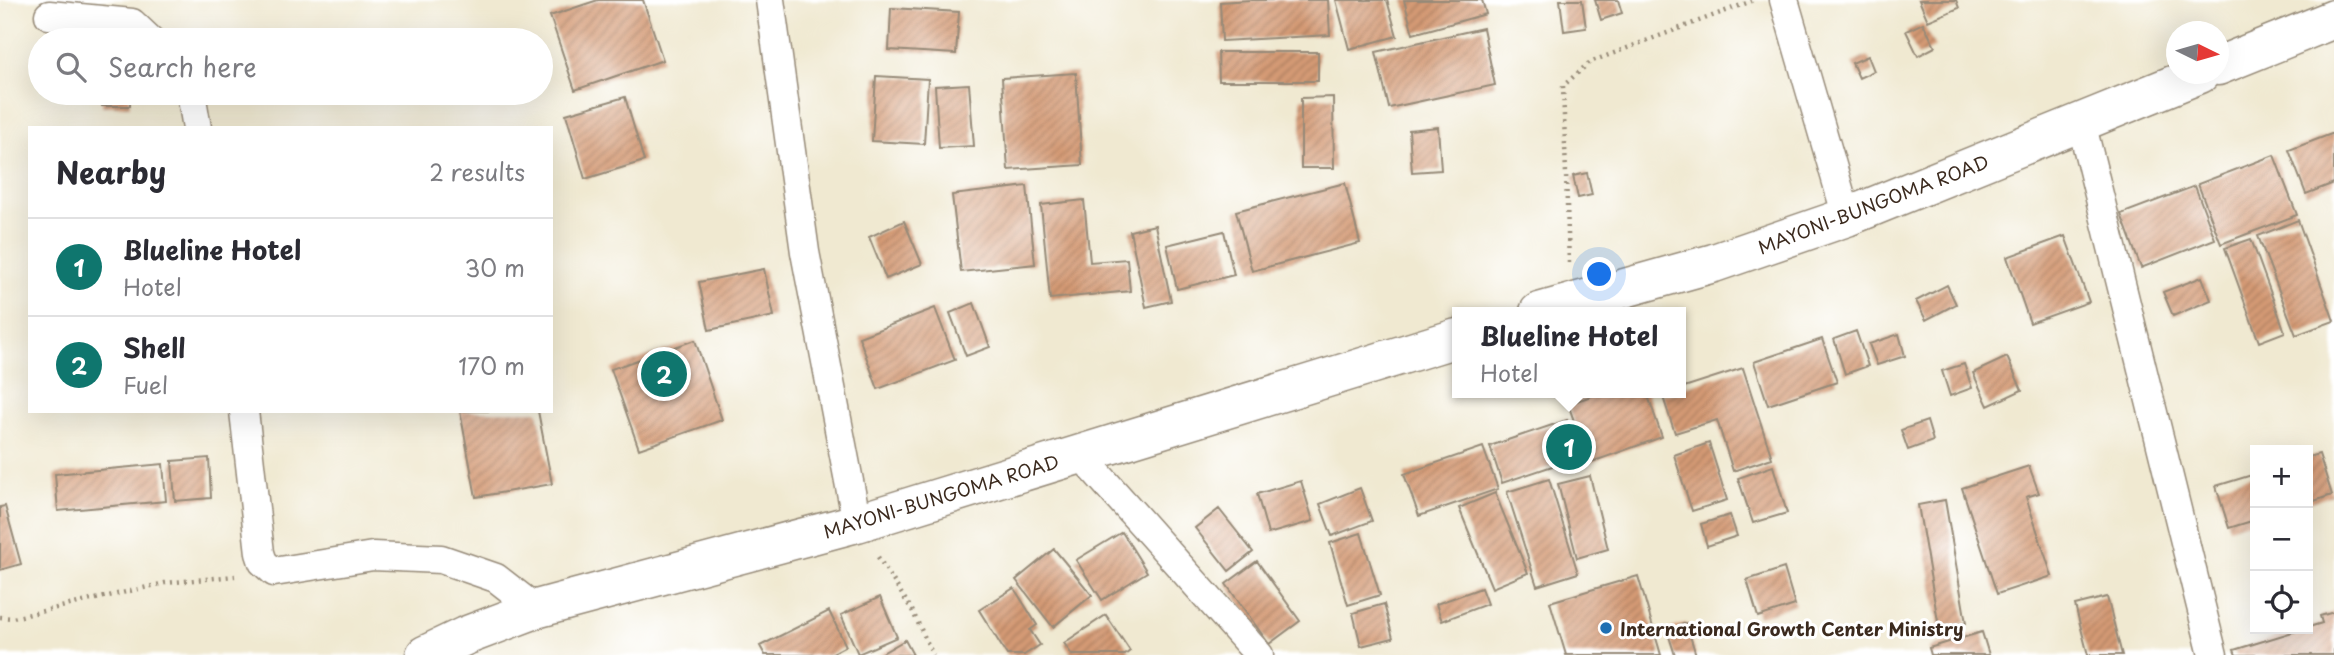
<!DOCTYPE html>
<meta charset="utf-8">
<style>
body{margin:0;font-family:"Playpen Sans",sans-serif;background:#f7f7f7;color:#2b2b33}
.controls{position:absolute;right:21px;bottom:21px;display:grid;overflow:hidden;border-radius:0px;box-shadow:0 7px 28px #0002}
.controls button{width:63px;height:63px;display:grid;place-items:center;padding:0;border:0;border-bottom:2px solid #e1e1e2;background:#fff;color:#2b2b33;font:35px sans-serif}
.compass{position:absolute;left:2166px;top:21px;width:63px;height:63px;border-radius:50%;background:#fff;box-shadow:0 7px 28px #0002;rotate:95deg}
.you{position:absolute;left:1600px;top:275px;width:24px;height:24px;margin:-18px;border:5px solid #fff;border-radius:50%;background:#1a73e8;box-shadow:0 0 0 10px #1a73e833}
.badge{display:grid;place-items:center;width:46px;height:46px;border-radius:50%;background:#0f766e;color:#fff;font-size:23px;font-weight:700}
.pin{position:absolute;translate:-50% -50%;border:4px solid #fff;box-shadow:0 2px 7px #0006}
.popup{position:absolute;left:1452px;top:307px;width:234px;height:91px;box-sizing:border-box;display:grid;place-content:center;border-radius:0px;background:#fff;filter:drop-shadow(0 2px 5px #0005);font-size:23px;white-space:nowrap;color:#7c7c81}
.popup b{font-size:26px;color:#2b2b33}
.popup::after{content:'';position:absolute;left:50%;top:100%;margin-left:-14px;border:14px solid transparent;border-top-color:#fff}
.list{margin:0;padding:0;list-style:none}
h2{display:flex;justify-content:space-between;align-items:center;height:91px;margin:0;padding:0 28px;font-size:30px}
h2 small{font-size:23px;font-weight:400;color:#7c7c81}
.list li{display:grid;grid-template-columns:46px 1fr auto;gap:21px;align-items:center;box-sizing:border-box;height:98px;padding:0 28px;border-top:2px solid #e1e1e2}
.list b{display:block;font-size:26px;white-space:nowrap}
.list p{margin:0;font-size:23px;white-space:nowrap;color:#7c7c81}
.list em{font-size:23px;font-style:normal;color:#7c7c81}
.icon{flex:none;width:38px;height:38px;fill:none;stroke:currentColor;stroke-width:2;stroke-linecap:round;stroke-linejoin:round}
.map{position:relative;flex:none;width:2334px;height:655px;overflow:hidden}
.search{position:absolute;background:#fff;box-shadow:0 7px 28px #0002;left:28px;top:28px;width:525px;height:77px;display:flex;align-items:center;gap:18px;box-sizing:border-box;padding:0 24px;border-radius:38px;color:#7c7c81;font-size:26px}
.panel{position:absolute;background:#fff;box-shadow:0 7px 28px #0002;left:28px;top:126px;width:525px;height:287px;border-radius:0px}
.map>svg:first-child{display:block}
.building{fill:url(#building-hatch)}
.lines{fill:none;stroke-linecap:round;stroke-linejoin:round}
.minor-casing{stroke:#968a78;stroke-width:31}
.primary-casing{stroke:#968a78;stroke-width:41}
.path{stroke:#968a78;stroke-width:4.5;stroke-dasharray:2 5;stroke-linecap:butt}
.minor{stroke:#fff;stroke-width:28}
.primary{stroke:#fff;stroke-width:38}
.poi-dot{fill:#1f6fb2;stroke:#fff;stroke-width:2.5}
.labels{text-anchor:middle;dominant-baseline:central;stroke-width:6;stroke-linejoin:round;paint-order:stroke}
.street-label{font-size:18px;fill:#3b2a1e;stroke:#fff}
.poi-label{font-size:18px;font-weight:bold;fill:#3b2a1e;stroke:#fff;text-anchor:start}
</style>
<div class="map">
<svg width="2334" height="655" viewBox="0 0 2334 655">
<defs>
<pattern id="building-hatch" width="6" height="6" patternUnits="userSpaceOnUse" patternTransform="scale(1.75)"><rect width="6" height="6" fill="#d49a75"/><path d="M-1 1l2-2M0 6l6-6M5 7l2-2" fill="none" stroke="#ad7e5f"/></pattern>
</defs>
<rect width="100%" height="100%" fill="#fff"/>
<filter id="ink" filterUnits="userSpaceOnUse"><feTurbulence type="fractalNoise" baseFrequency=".0143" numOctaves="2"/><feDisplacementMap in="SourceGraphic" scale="14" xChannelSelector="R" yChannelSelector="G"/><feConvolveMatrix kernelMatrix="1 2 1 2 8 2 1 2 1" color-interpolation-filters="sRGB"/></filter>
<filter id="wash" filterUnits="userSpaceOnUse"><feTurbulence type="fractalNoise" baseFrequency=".00686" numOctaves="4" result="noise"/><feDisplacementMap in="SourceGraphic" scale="28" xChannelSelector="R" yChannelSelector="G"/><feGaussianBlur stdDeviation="1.57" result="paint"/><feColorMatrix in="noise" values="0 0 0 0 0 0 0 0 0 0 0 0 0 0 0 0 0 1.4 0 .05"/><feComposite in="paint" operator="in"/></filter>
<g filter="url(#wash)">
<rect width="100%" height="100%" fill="#f0e9d1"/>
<g id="blocks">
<path class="building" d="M598 0H643L663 60 575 90 550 16Z
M1250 0H1328L1330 35 1222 41 1220 2Z
M1336 0H1387L1397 36 1349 49Z
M1404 0H1482L1486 14 1413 34Z
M1560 0H1582L1586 28 1564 31Z
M1595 0H1618L1622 13 1601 20Z
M1919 0H1956L1959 8 1928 21Z
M891 8 959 12 956 54 889 50Z
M1923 23 1935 47 1918 56 1906 31Z
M1483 28 1495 85 1389 108 1376 52Z
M1218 52H1318V81H1219Z
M1868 56 1874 71 1859 78 1852 63Z
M1076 73 1082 165 1008 170 1002 78Z
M876 76 928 79 924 144 872 141Z
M969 84 974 146 939 148 935 86Z
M102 93H130V106H102Z
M625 97 644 161 585 179 566 114Z
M1333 97 1334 168H1301V98Z
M1438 127 1441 170 1412 172 1409 130Z
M2334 133V183L2306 194 2289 150Z
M2274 155 2297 215 2221 244 2198 184Z
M1587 173 1592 195 1578 198 1573 176Z
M1345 183 1360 243 1252 271 1236 211Z
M1027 186 1035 264 961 272 952 195Z
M2195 186 2215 239 2141 268 2121 214Z
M1084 200 1090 262 1127 259 1130 291 1050 299 1041 205Z
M2298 220 2334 321 2296 335 2258 236Z
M904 221 922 264 886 279 869 237Z
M1155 225 1171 301 1146 307 1130 231Z
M1224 231 1234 275 1177 289 1167 245Z
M2065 236 2089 302 2030 323 2007 257Z
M2251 239 2285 332 2259 342 2225 248Z
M764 269 774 316 709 330 699 282Z
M2202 277 2211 300 2173 316 2163 292Z
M1947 285 1956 304 1926 320 1916 301Z
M974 303 990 347 966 356 950 313Z
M935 308 955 360 878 389 859 337Z
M1856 331 1868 366 1845 374 1834 339Z
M1899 334 1905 356 1877 365 1869 344Z
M1822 339 1837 382 1768 405 1754 362Z
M695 340 722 420 639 449 611 369Z
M2007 357 2022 390 1988 406 1973 373Z
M1964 364 1972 388 1950 396 1942 371Z
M1743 368 1772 458 1733 471 1717 420 1675 433 1662 394 1681 393V388Z
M1600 393H1647L1662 437 1589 463 1568 404Z
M460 411H538L552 484 476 497Z
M1567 420 1579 457 1502 483 1490 446Z
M1927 421 1933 441 1908 450 1901 430Z
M1709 443 1727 500 1692 511 1674 455Z
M1483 447 1498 489 1419 516 1404 474Z
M2319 454 2332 495 2308 503V457Z
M209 458 211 498 175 501 172 461Z
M163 464 166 501 58 511 55 474Z
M1773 466 1787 513 1753 523 1738 478Z
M2029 466 2039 493 2026 497 2052 576 1997 594 1962 488Z
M2255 474V520L2229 528 2216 486Z
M1590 476 1608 549 1577 558 1558 484Z
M1549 479 1578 573 1537 586 1507 492Z
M1301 481 1313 521 1268 534 1257 494Z
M1360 488 1372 521 1332 536 1320 504Z
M1495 493 1528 573 1492 588 1459 508Z
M1945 500 1966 623 1939 627 1918 505Z
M5 506 21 564 0 570V507Z
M1219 509 1253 552 1229 571 1195 528Z
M1730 515 1737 536 1707 546 1701 524Z
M1122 532 1147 572 1102 600 1076 560Z
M1361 533 1380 595 1348 605 1330 543Z
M1054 549 1092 595 1053 627 1016 580Z
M1257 561 1300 621 1269 644 1226 584Z
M1784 568 1795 605 1758 617 1747 580Z
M1638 576 1661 655H1566L1550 602Z
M1014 588 1037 625 1030 630 1040 645 1024 655H1007L979 610Z
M1481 588 1487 604 1442 621 1436 604Z
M880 597 897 637 858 654 841 615Z
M2107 597 2122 655H2088L2075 605Z
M1384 604 1393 638 1361 646 1353 613Z
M829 611 846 646 829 655H765L760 646Z
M2334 612V655H2236L2234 650 2322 623 2320 616Z
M1106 615 1130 651 1125 655H1072L1064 643Z
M1686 623 1696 655H1675L1667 630Z
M1982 632 1989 655H1931L1929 648Z
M905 640 913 655H879Z"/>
</g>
</g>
<g filter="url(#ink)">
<use href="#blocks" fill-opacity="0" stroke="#968a78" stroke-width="2"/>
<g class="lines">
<defs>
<path id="minor" d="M770 0 805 252 857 523
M1784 0 1847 217
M49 15 132 23 150 40
M191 93 197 128
M2081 122 2213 655
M244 411 260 553 263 562 274 572 373 556 441 559 496 578 536 609
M1080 454 1259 655"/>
<path id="primary" d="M2218 66 2334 19
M1539 312 1714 263 1847 217 2200 74
M425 655 465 636 536 609 857 523 1457 338"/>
</defs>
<use href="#minor" class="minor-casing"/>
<use href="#primary" class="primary-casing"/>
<path class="path" d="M1569 263 1563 86 1590 62 1752 1
M878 557 912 610 933 655
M0 617 13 618 165 583 235 576"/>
<use href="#minor" class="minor"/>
<use href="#primary" class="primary"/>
</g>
</g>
<circle class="poi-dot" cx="1606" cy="628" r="7"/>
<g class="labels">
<g class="street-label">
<text transform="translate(1873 204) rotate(-21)">MAYONI-BUNGOMA ROAD</text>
<text transform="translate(941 496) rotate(-17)">MAYONI-BUNGOMA ROAD</text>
</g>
<g class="poi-label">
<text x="1620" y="628">International Growth Center Ministry</text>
</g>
</g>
</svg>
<div class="controls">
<button>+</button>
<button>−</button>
<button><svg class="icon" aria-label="locate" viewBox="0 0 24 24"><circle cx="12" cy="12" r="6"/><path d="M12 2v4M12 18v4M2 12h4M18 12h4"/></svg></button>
</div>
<svg class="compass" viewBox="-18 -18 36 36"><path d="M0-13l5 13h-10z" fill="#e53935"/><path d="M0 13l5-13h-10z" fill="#7c7c81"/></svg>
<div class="you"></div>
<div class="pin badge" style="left:1569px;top:447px">1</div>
<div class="popup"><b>Blueline Hotel</b>Hotel</div>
<div class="pin badge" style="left:664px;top:374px">2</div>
<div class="search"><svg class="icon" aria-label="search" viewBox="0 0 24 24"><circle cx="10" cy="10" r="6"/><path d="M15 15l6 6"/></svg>Search here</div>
<section class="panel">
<h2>Nearby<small>2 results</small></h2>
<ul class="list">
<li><span class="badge">1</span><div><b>Blueline Hotel</b><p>Hotel</p></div><em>30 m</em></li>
<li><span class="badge">2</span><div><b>Shell</b><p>Fuel</p></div><em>170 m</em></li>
</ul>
</section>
</div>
